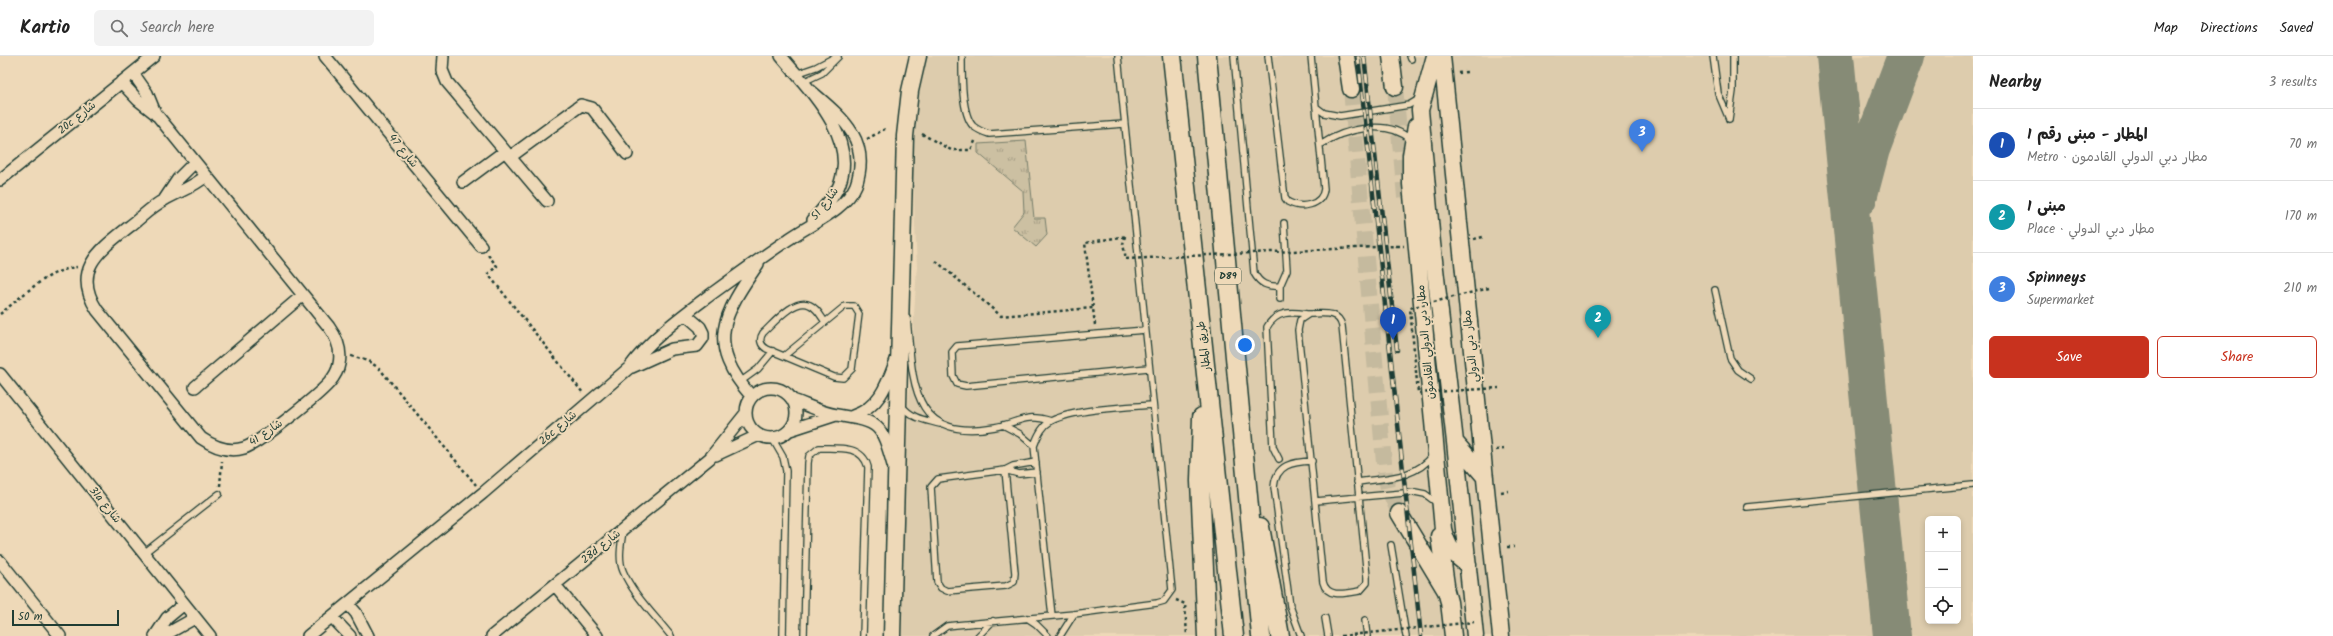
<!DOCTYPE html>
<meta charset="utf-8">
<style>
body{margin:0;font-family:Kalam,"Playpen Sans Arabic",sans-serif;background:#f2f2f2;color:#222}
.controls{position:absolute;right:12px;bottom:12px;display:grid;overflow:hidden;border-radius:6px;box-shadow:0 2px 6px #0003}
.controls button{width:36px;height:36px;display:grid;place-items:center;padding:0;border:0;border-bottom:1px solid #e0e0e0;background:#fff;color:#222;font:20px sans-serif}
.scale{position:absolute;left:12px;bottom:10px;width:107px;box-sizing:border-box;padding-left:4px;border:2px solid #1f3d34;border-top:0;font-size:11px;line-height:14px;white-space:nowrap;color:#1f3d34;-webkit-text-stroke:3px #eed9b8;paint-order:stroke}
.you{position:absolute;left:1245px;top:289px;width:14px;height:14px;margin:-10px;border:3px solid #fff;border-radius:50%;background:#1a73e8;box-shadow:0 0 0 6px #1a73e833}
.badge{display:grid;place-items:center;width:26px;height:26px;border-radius:50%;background:#c8321e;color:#fff;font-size:13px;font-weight:700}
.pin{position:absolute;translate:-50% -33px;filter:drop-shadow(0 1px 2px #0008)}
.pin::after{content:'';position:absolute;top:21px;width:14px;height:12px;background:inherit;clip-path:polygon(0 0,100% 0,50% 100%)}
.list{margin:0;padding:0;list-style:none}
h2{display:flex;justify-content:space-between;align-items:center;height:52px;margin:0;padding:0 16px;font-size:17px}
h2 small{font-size:13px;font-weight:400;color:#767676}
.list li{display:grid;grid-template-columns:26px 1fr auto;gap:12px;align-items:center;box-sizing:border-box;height:72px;padding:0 16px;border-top:1px solid #e0e0e0}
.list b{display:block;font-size:15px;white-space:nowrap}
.list p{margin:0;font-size:13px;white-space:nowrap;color:#767676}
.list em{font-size:13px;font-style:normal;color:#767676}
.actions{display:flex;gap:8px;padding:12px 16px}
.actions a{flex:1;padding:9px 0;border:1px solid #c8321e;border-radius:6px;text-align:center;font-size:14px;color:#c8321e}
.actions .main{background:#c8321e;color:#fff}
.icon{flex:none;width:22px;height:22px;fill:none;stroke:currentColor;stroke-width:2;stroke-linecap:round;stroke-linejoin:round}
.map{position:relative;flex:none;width:1973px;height:580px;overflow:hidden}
header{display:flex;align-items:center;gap:24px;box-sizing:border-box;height:56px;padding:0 20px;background:#fff;border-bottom:1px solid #e0e0e0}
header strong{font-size:19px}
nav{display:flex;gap:22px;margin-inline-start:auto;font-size:14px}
.search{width:280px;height:36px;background:#f2f2f2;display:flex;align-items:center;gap:10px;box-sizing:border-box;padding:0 14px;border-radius:6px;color:#767676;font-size:15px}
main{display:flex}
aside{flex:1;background:#fff}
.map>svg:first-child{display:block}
.built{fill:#ddccad;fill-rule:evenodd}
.grass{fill:url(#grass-tufts);stroke:#767e6b}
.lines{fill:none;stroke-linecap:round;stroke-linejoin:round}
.taxiway{stroke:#868b76;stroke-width:38}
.secondary-tunnel{stroke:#c5ba9e;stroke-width:16;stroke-dasharray:16 8;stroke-linecap:butt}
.service-casing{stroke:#1f3d34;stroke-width:8}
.minor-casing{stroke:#1f3d34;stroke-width:14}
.secondary-casing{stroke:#1f3d34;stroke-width:19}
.trunk-casing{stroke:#1f3d34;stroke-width:21}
.path{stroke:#1f3d34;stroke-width:2.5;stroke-dasharray:3 3;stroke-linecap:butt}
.service{stroke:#eed9b8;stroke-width:5.5}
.minor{stroke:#eed9b8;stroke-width:11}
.secondary{stroke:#eed9b8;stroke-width:16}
.trunk{stroke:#eed9b8;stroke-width:18}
.rail-casing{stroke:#1f3d34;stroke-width:4.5}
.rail{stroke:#eed9b8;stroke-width:3;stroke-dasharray:9;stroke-linecap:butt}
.path-bridge{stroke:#1f3d34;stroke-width:2.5;stroke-dasharray:3 3;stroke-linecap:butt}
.labels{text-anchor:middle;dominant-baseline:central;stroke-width:4;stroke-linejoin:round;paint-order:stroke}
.shield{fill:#eed9b8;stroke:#5d6c5c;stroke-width:1}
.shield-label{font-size:10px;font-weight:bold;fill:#1f3d34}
.street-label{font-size:11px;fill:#1f3d34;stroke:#eed9b8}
</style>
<header>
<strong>Kartio</strong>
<div class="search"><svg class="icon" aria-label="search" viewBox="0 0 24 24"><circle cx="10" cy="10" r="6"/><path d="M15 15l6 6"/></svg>Search here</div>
<nav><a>Map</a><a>Directions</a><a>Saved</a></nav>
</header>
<main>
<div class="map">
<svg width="1973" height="580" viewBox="0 0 1973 580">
<defs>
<pattern id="grass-tufts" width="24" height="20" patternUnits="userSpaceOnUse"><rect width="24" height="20" fill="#ccc0a2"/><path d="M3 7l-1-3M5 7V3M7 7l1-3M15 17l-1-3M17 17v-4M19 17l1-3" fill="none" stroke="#a59d85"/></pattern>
</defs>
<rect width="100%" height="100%" fill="#eed9b8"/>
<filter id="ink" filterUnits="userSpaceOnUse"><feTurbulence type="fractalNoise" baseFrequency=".025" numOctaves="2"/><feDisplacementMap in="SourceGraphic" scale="8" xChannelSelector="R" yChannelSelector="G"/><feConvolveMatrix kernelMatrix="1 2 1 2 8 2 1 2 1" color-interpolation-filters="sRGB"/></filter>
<g filter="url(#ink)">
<path class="built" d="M927 0H1973V580H899L907 371 917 211 912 104 916 53ZM1928 463H1958V565H1928Z"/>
<path class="grass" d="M1026 85 1034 162H1045L1047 179 1036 191 1012 171 1024 156 1023 135 978 97V88Z"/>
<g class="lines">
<path class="taxiway" d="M1835 0 1892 580
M1858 142 1871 93 1906 0"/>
<path class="secondary-tunnel" d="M1395 31 1405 141
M1351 33 1385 418 1388 432 1399 457"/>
<defs>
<path id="service" d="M962 0C962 17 961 57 973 70 978 74 983 76 989 78L1124 68
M1234 0 1254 217C1260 228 1267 231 1280 230
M1268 0 1285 142 1288 146C1301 153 1322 150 1324 133L1311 0
M1410 0 1411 3
M1713 0 1718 37 1729 63
M796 18 816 11 837 0
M803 26 822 17 838 1
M1316 51 1324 57 1340 60 1409 49 1419 43
M1729 63 1733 35V0
M1320 89C1344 73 1387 62 1411 84
M1715 234 1730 302 1738 314 1751 323
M1280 243V230L1287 214 1284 167
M1309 258C1322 258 1338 254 1342 270L1367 521V527L1360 535C1347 537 1327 543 1323 526L1298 274 1300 264Z
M907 262C913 325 910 387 995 371 1021 366 1024 357 1051 365
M1145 274 957 290 952 296 953 320 957 328 966 330 1148 312
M784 300 845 250H854L859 258 852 313 843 322 834 321 767 293C760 289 759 283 763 277 774 267 795 241 810 249 817 252 821 260 825 266
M740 326 758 313 773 295
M902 350C912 363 926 364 940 368
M1003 369 1020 378 1034 390
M772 382 783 401 786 415 783 580
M1279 403 1273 391 1267 271C1277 254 1291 256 1308 258
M1036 406 1013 410 1005 414 1019 418 1037 416
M1005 414 1015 517 1014 526 1006 530 947 535 941 532 937 526 931 431 938 423Z
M1357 426C1384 422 1416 423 1433 399
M1316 445 1415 436 1425 438 1437 447
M1747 451 1973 429
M623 475C621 488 618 503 623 515 632 537 656 561 671 580
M1391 489 1406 580
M144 497 219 438
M1052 560 1034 390C1037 381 1042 370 1051 365 1075 353 1124 351 1152 349
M1027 562 1036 568 1048 580
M1325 562 1328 580
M1365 564 1367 580
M804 580 808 407 809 400 819 392C838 392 862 389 868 411L863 580
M933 580 947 570 956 569 1074 558 1157 547 1164 545 1172 534 1118 0
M978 580 993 565
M1060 580 1074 558
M1301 580 1290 550 1274 431C1276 408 1293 406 1312 405"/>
<path id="minor" d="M325 0 481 190
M443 0 442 14 447 26 547 145
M781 0C809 34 857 80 840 127 835 141 822 153 813 164
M133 17 147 37 156 59
M121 26 138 44 157 59 329 271C337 282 342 294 339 308 338 315 334 321 329 327 317 340 260 387 244 392 228 397 214 391 201 382L97 254C71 213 100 194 130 170 141 162 152 150 164 144 179 135 192 132 206 120
M510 101 581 49 592 52 627 98
M0 124 154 0
M463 126 505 95
M164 144 178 123 195 106
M632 311 672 293 697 290 703 282V277L700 271 685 258
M0 318 210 580
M195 331 303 239
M746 357a25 25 0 1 1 50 0a25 25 0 1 1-50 0Z
M752 341C705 288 723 259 758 208
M793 344C807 349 822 357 837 359 880 366 881 367 893 409
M853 360C880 351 887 328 896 304
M790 374 836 359
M716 399 759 379
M0 505 60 580
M555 529 597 580
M348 548 356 557 368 580
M332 561 350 580
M155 580 167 562 184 548
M163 580 195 562
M308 580 483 437 629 312C650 283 682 260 710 239 736 220 762 201 789 183 810 168 846 154 856 129 872 83 840 60 810 34
M492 580 710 402 746 357"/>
<path id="secondary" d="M1346 0 1351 33
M1391 0 1395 31
M1435 0 1420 54 1432 187 1455 386 1475 580
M1442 0 1501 580
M1416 70 1411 99V128L1443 473C1447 490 1454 500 1468 509
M1455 386 1485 421
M1399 457 1446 535 1449 546 1453 580
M1439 480 1446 529
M892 580 905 80 910 35 918 0"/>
<path id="trunk" d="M1172 0 1234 580
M1207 0 1261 580
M1202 361 1200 425 1207 580
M1260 471 1280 580"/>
</defs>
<use href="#service" class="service-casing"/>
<use href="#minor" class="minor-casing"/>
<use href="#secondary" class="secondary-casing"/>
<use href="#trunk" class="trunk-casing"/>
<path class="path" d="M1458 17 1467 16
M922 78 951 94H971L976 83
M867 83 885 73
M1125 180 1123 188 1126 203
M1474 183 1483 181
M1397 190H1404
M488 199 497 210 488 218 583 337
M936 205 1001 260 1093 252
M0 258C23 240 47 214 77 211
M1095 269 1085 187 1127 180
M351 300 368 305 379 312 476 429
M1496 394 1504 393
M220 430 222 405
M1501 436 1508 435
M1507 491H1514
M1176 544 1185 548 1187 580"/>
<use href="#service" class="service"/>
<use href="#minor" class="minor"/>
<use href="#secondary" class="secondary"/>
<use href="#trunk" class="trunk"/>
<defs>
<path id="rail" d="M1358 0 1421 580
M1364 0 1397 294"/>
</defs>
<use href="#rail" class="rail-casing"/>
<use href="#rail" class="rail"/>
<path class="path-bridge" d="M1126 203 1397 190
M1489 232 1410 252 1418 337 1499 332
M1341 580 1474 566"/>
</g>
</g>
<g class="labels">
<rect class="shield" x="1215" y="212" width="26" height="16" rx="3"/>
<g class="shield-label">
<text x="1228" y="220">D89</text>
</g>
<g class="street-label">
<text transform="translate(77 62) rotate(-39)">20c شارع</text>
<text transform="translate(403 95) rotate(51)">شارع 47</text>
<text transform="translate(825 148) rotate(-53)">شارع 51</text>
<text transform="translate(1426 286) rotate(-95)">مطار دبي الدولي القادمون</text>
<text transform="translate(1204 290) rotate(-97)">طريق المطار</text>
<text transform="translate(1471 290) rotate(-96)">مطار دبي الدولي</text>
<text transform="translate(558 372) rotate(-41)">26c شارع</text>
<text transform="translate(266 377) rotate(-35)">شارع 41</text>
<text transform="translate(105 449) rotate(51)">31a شارع</text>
<text transform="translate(601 491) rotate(-39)">28d شارع</text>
</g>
</g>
</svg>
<div class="controls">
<button>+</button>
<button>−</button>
<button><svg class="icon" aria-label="locate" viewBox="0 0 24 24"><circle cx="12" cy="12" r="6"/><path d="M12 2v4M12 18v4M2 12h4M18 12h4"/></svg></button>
</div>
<div class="scale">50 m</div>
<div class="you"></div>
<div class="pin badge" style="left:1393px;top:284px;background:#1a4fb4">1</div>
<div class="pin badge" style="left:1598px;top:282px;background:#0f9aa8">2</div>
<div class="pin badge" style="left:1642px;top:96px;background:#3f7fe0">3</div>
</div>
<aside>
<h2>Nearby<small>3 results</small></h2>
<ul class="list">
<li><span class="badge" style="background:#1a4fb4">1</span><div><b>المطار - مبنى رقم 1</b><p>Metro · مطار دبي الدولي القادمون</p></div><em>70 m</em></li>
<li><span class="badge" style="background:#0f9aa8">2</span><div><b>مبنى 1</b><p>Place · مطار دبي الدولي</p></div><em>170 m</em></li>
<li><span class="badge" style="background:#3f7fe0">3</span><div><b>Spinneys</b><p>Supermarket</p></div><em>210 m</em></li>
</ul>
<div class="actions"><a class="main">Save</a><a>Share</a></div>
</aside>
</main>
